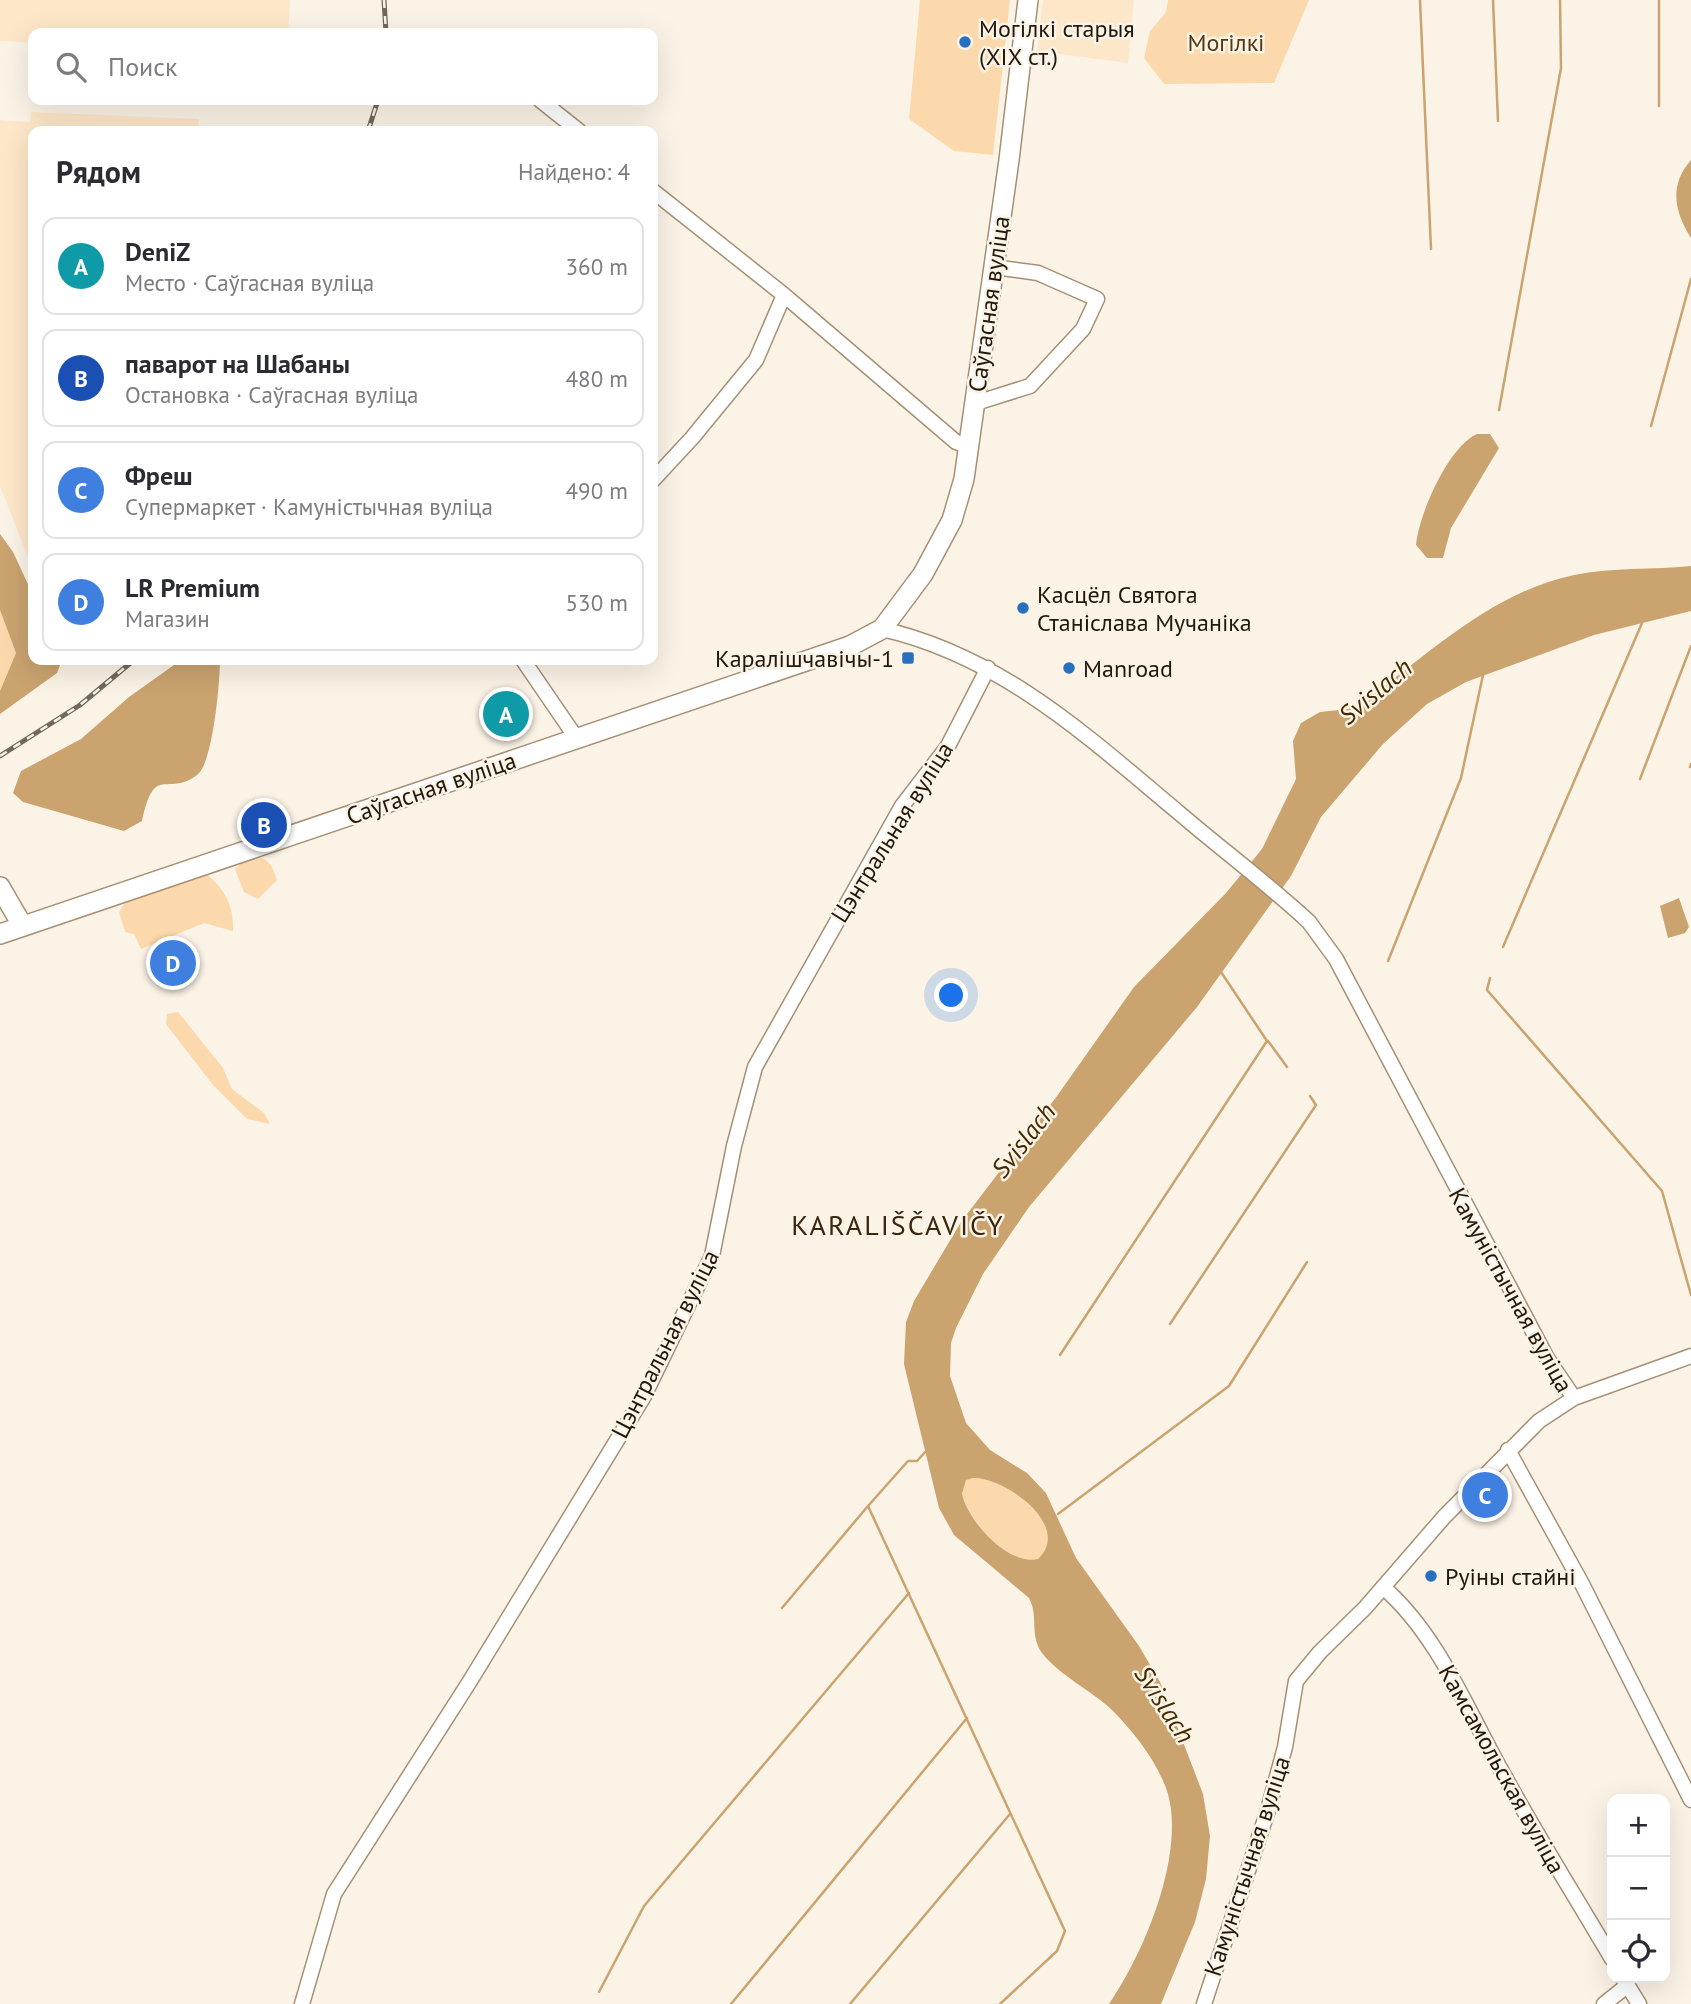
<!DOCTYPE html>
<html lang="ru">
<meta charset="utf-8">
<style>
body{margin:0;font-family:"PT Sans",sans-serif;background:#f2f2f3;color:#2b2b33}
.controls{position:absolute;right:21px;bottom:21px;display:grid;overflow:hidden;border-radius:14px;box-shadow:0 7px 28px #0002}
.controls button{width:63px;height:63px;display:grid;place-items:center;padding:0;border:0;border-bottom:2px solid #e1e1e2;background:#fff;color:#2b2b33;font:35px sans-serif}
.you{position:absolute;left:952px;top:996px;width:24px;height:24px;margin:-18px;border:5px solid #fff;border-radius:50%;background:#1a73e8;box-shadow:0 0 0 10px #1a73e833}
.badge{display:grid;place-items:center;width:46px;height:46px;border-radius:50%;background:#0f766e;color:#fff;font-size:23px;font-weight:700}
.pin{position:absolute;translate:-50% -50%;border:4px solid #fff;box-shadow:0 2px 7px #0006}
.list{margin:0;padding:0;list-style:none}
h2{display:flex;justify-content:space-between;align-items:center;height:91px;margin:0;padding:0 28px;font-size:30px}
h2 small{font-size:23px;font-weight:400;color:#7c7c81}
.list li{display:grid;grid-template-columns:46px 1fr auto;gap:21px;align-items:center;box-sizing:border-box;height:98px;margin:0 14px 14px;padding:0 14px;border:2px solid #e1e1e2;border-radius:14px}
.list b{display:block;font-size:26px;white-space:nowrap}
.list p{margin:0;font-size:23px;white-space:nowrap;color:#7c7c81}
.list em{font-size:23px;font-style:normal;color:#7c7c81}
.icon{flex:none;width:38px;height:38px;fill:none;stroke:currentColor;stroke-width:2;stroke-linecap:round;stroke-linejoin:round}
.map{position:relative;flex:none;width:1691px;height:2004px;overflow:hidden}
.search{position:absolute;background:#fff;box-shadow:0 7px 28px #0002;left:28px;top:28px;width:630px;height:77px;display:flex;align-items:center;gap:18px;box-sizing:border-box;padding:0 24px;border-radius:14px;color:#7c7c81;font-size:26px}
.panel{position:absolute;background:#fff;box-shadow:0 7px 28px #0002;left:28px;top:126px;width:630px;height:539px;border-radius:14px}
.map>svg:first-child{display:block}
.built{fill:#fde7c9}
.green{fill:#fbd9ac}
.water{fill:#caa36f;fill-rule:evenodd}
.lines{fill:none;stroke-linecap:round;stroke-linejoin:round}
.stream{stroke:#caa36f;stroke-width:2.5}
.minor-casing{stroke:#a69074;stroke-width:17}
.major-casing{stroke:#a69074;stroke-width:22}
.minor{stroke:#fff;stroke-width:14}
.major{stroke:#fff;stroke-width:19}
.rail-casing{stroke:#71695e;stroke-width:5}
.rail{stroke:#fcf3e7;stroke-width:2.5;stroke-dasharray:8;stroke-linecap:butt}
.poi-dot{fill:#286fc0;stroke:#fcf3e7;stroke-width:2.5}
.labels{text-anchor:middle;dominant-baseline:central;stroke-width:5;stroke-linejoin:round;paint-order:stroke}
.poi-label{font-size:24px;fill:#20180d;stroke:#fcf3e7;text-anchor:start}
.park-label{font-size:24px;fill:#54390e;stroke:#fcf3e7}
.street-label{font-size:24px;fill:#20180d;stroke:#fcf3e7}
.water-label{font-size:26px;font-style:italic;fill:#442a00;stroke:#fcf3e7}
.quarter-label{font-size:28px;letter-spacing:2px;fill:#39280e;stroke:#fcf3e7}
</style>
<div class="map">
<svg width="1691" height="2004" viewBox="0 0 1691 2004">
<rect width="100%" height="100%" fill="#fcf3e7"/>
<path class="built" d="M0 0H290L288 33H33V43L0 41Z
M1043 0H1134L1128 63 1037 51Z
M31 112 199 119V131H33V570L0 486V120L30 122Z"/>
<path class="green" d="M920 0H1010L993 155 954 151 909 119Z
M1168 0H1309L1274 83 1164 84 1144 58 1150 31 1166 12Z
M0 610 16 653 0 691Z
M250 856C268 857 272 864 277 880L258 899 244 892 235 869Z
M207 874C225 891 234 904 233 931L204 923 141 949 134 934 125 932 119 912 124 904Z
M178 1012 223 1068 232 1089 264 1113 270 1124 247 1119 213 1085 166 1024 167 1014Z
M973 1478C1005 1477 1073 1526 1038 1559 1008 1566 968 1521 962 1494L966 1480Z"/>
<path class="water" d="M1691 160V238C1674 211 1669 185 1691 160Z
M1477 434H1490L1499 448 1451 528 1443 558H1427L1416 545C1419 514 1448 447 1477 434Z
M0 534 13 552 33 595V660H62L57 673 0 714V691L16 653 0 610Z
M1691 566V611L1594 635 1466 682 1427 704 1383 744 1321 817 1291 876 1197 1007 1029 1207 983 1274 956 1328 951 1343 950 1376 966 1423 990 1450 1027 1473 1046 1493 1076 1558 1139 1646 1160 1682 1203 1794 1210 1836 1206 1879 1195 1922 1161 2004H1109C1144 1953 1185 1856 1168 1794 1159 1764 1134 1732 1112 1710 1091 1690 1060 1676 1042 1653 1029 1634 1039 1616 1029 1598L954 1535 939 1508 904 1364 906 1322 914 1301 961 1222 1057 1096 1134 987 1226 893 1262 849 1296 779 1293 741 1301 723 1320 712 1348 709 1361 703C1429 655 1489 593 1574 575 1613 567 1652 570 1691 566ZM973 1478C1005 1477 1073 1526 1038 1559 1008 1566 968 1521 962 1494L966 1480Z
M181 660H220C220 681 213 764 197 775 166 798 155 762 142 821L124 831 23 802 13 793 21 771 81 739 129 697Z
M1679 898 1689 927 1685 933 1668 938 1660 906Z"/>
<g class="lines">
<path class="stream" d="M1420 0 1431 249
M1493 0 1498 121
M1659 0V106
M1499 410 1561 68 1560 0
M1651 426 1691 279
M1690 767 1691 764
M1640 779 1691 646
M1503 947 1642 623
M1388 961 1461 778 1483 675
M1490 978 1487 990 1662 1191 1691 1295
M1268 1041 1287 1067
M1170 1324 1316 1105 1310 1096
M1060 1355 1267 1041 1221 972
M927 1450 917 1461H908L868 1506 1065 1931 1057 1951 1000 2004
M1058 1514 1229 1386 1307 1262
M782 1608 868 1506
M599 1992 644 1906 909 1593
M731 2004 967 1718
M850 2004 1010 1814"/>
<defs>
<path id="minor" d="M540 100 579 131
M653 191 784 295 956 442 970 447
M976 403 1030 386 1083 329 1097 299 1038 273 994 267
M653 480 692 438 756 360 784 295
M882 629C1001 656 1087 736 1178 812 1221 849 1267 883 1309 922L1336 959 1547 1358 1574 1398
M523 660 577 739
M1508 1450 1582 1584 1691 1800
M1383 1587C1437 1634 1466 1707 1501 1770 1536 1834 1575 1896 1612 1959
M1623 1978 1639 2004
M302 2004 334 1894 470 1681 644 1396 712 1256 734 1146 755 1067 902 806 948 746 988 668
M1204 2004 1268 1810 1285 1747 1296 1681 1320 1652 1365 1608 1444 1517 1539 1421 1574 1398 1691 1356
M1604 2004 1628 1985"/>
<path id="major" d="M0 887 22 925
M0 934 850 646 882 629 923 574 952 520 964 479 1009 160 1028 0"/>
</defs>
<use href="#minor" class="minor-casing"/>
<use href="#major" class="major-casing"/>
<use href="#minor" class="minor"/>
<use href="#major" class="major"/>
<defs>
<path id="rail" d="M384 0 386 33
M368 131 378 100
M0 756 80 705 134 660"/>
</defs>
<use href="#rail" class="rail-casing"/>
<use href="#rail" class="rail"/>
</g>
<g class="poi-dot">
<circle cx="965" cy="42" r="7"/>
<circle cx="1023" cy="608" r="7"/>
<rect x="901" y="651" width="14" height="14" rx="3.5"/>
<circle cx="1069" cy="668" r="7"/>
<circle cx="1431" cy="1576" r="7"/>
</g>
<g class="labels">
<g class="poi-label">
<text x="979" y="28">Могілкі старыя<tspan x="979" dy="28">(XIX ст.)</tspan></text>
<text x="1037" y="594">Касцёл Святога<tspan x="1037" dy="28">Станіслава Мучаніка</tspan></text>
<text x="894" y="658" text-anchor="end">Каралішчавічы-1</text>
<text x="1083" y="668">Manroad</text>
<text x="1445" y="1576">Руіны стайні</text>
</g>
<g class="park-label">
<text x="1226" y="42">Могілкі</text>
</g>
<g class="street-label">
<text transform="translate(989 304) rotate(-82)">Саўгасная вуліца</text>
<text transform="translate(431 788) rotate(-19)">Саўгасная вуліца</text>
<text transform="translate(892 832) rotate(-58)">Цэнтральная вуліца</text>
<text transform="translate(1511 1290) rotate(61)">Камуністычная вуліца</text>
<text transform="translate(665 1344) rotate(-63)">Цэнтральная вуліца</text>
<text transform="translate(1502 1769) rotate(61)">Камсамольская вуліца</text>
<text transform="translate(1247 1866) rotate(-72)">Камуністычная вуліца</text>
</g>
<g class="water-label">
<text transform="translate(1375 691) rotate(-40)">Svislach</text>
<text transform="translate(1023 1140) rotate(-52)">Svislach</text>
<text transform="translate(1165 1704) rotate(57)">Svislach</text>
</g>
<g class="quarter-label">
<text x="898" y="1224">KARALIŠČAVIČY</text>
</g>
</g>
</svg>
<div class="controls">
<button>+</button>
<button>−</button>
<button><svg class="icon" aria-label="locate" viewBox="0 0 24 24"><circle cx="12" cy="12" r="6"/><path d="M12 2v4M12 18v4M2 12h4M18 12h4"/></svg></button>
</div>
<div class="you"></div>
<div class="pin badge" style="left:506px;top:714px;background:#0f9aa8">A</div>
<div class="pin badge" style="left:264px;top:825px;background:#1a4fb4">B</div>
<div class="pin badge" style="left:1485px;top:1495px;background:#3f7fe0">C</div>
<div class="pin badge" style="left:173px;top:963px;background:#3f7fe0">D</div>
<div class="search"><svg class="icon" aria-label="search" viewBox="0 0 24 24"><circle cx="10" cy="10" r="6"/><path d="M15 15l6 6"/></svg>Поиск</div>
<section class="panel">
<h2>Рядом<small>Найдено: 4</small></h2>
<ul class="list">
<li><span class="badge" style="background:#0f9aa8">A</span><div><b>DeniZ</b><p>Место · Саўгасная вуліца</p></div><em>360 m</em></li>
<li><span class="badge" style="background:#1a4fb4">B</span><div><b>паварот на Шабаны</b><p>Остановка · Саўгасная вуліца</p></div><em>480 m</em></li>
<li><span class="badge" style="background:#3f7fe0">C</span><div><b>Фреш</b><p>Супермаркет · Камуністычная вуліца</p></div><em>490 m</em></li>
<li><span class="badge" style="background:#3f7fe0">D</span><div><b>LR Premium</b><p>Магазин</p></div><em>530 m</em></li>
</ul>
</section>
</div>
